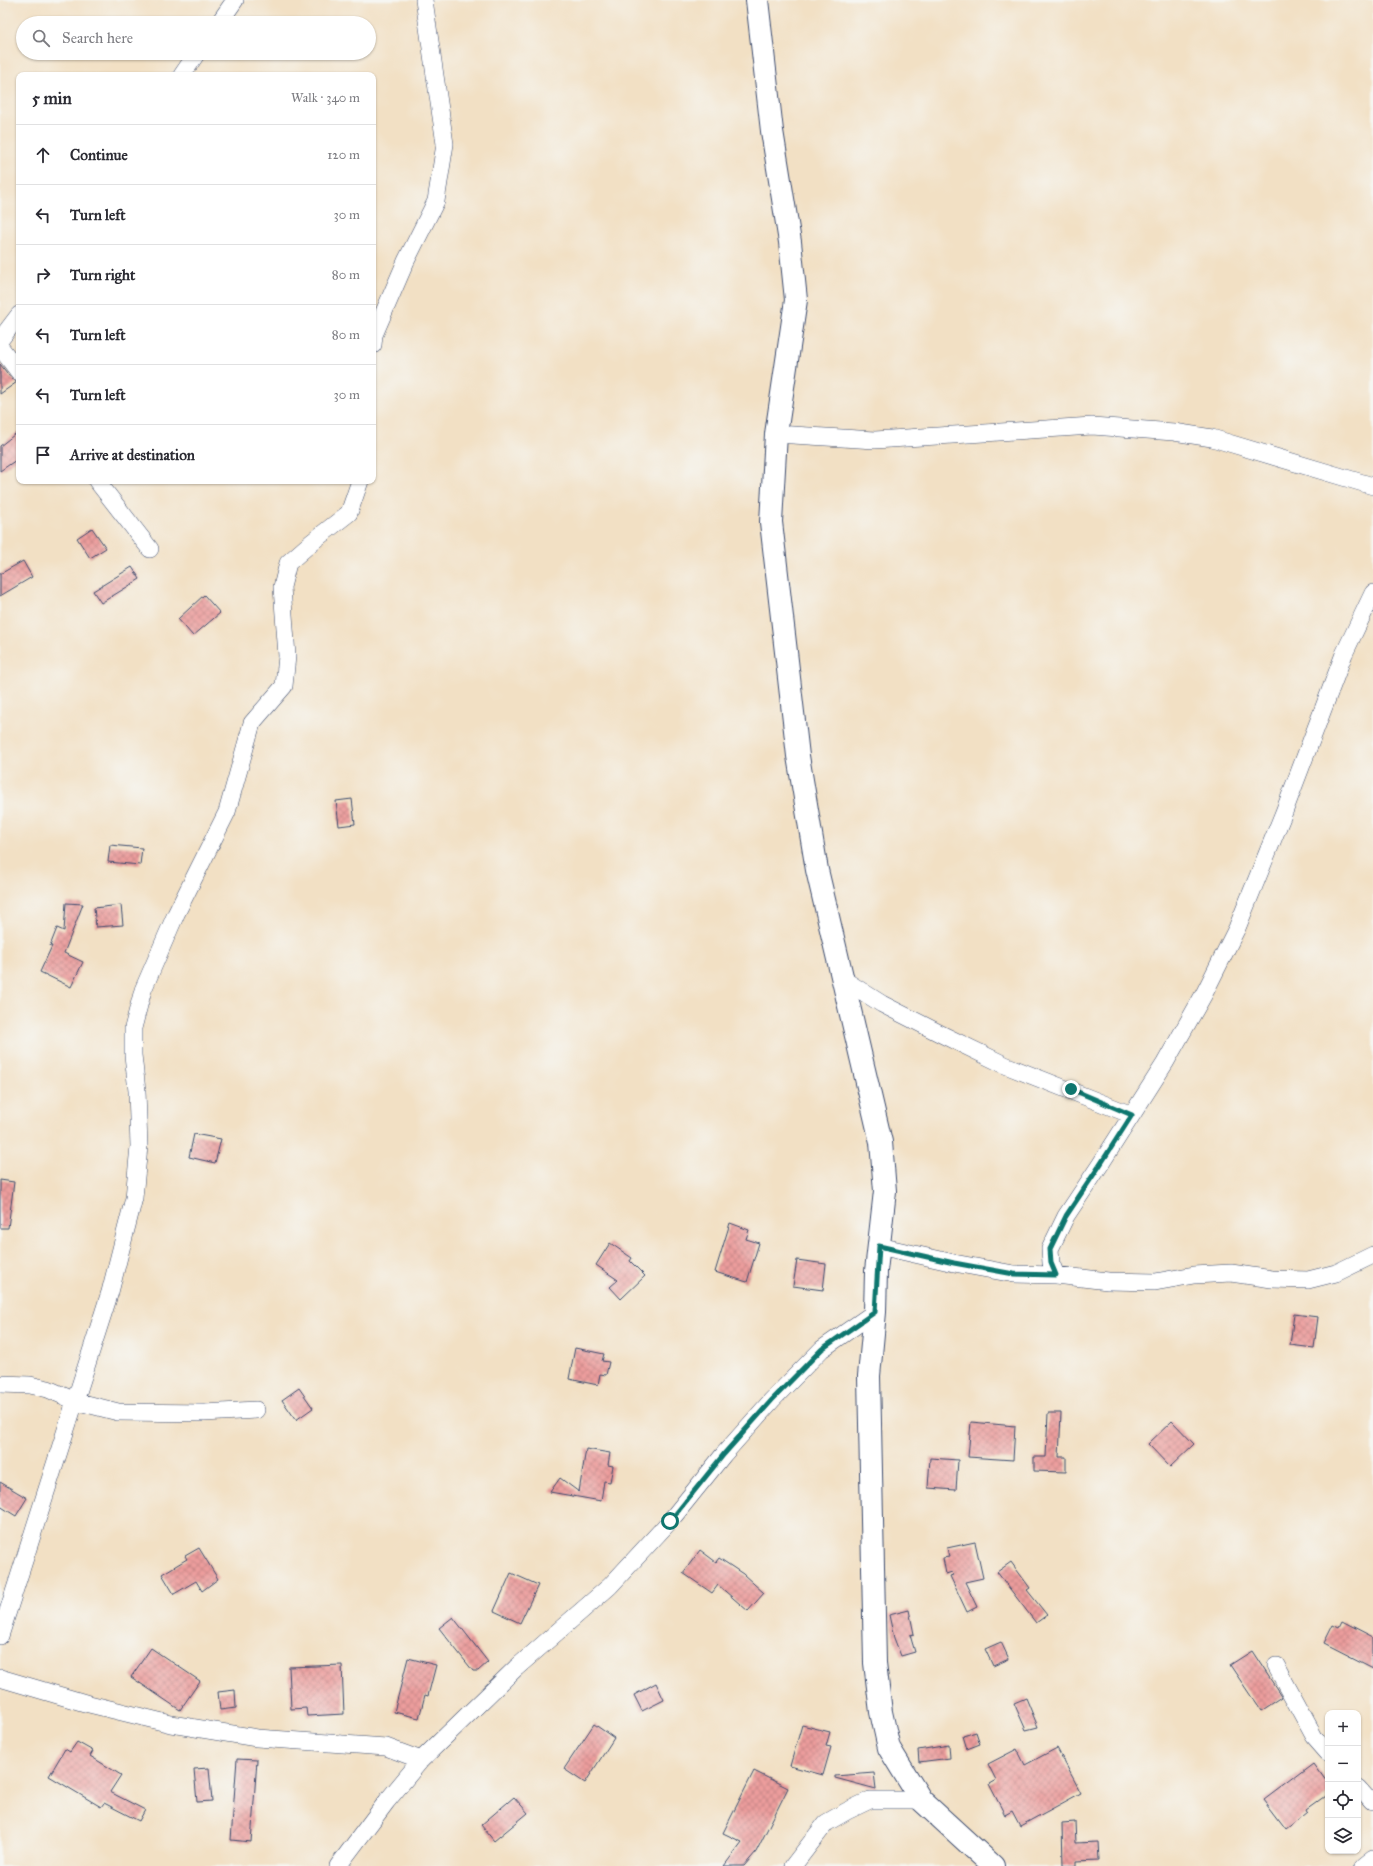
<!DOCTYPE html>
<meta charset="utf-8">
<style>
body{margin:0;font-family:"IM FELL Great Primer",serif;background:#f7f7f7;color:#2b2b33}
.controls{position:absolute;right:12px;bottom:12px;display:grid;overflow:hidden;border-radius:8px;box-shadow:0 1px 3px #0004}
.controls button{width:36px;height:36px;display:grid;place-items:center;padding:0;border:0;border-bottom:1px solid #e1e1e2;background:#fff;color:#2b2b33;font:20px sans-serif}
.stop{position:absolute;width:12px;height:12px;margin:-9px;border:3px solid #0f766e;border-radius:50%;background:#fff}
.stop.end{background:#0f766e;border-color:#fff;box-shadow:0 1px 4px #0008}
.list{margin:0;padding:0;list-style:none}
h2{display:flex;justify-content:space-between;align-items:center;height:52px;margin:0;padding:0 16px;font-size:17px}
h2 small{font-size:13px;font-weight:400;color:#7c7c81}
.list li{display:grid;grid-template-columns:26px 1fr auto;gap:12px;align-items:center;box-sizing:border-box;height:60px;padding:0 16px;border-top:1px solid #e1e1e2}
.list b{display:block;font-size:15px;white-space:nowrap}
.list em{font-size:13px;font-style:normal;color:#7c7c81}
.icon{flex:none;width:22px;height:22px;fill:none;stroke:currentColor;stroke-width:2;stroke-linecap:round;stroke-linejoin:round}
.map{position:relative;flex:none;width:1373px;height:1866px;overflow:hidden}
.search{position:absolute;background:#fff;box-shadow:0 1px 3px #0004;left:16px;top:16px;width:360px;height:44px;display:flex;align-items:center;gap:10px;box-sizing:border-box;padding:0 14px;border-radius:22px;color:#7c7c81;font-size:15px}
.panel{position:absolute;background:#fff;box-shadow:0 1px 3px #0004;left:16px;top:72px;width:360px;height:412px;border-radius:8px}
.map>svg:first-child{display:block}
.building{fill:url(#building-cross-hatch)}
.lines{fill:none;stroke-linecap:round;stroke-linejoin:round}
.minor-casing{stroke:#3b4a6d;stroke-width:18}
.secondary-casing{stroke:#3b4a6d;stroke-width:24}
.minor{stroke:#fff;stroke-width:17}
.secondary{stroke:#fff;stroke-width:22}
.route{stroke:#0f766e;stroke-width:5}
</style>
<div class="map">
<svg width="1373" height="1866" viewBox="0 0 1373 1866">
<defs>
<pattern id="building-cross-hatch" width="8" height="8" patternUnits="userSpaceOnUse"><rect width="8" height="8" fill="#ec9d9c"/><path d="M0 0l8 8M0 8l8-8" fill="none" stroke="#be8082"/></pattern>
</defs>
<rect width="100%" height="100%" fill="#f6f6f2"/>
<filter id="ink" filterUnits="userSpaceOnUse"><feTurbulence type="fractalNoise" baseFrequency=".025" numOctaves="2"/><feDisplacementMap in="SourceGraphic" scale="8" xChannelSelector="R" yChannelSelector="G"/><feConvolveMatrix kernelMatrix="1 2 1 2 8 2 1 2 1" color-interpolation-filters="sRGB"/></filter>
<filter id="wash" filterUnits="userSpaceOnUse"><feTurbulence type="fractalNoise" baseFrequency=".012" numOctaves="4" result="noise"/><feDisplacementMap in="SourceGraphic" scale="16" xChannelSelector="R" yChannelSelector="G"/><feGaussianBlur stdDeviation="0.9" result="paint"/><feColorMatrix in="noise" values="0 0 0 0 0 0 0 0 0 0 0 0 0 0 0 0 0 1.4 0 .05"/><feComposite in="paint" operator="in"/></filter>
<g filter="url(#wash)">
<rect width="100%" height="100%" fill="#f2e0c4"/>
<g id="blocks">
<path class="building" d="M0 364 11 378 17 382 0 394Z
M19 431V458L0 471V446Z
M92 528 106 548 90 558 77 538Z
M23 561 32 577 0 596V574Z
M132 567 140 579 101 603 93 591Z
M204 595 220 613 193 636 178 619Z
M352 799 355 824 339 826 336 801Z
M110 845 142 848 140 865 108 862Z
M66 903 83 904 64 953 83 962 71 987 40 972 52 946H50L57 928 64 931Z
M121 905 123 925 96 927 94 908Z
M194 1134 221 1139 215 1163 189 1157Z
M0 1180 14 1182 8 1228H0Z
M730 1223 749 1230 746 1239 759 1243 747 1282 715 1272Z
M610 1243 632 1258 630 1261 645 1276 621 1299 610 1287 618 1280 596 1265Z
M797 1260 826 1264 823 1290 793 1286Z
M1294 1314 1318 1317 1314 1348 1290 1345Z
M575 1348 604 1354 602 1361 609 1362 606 1375 600 1374 598 1385 569 1379Z
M299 1388 313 1408 296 1420 282 1400Z
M1048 1413H1061L1059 1457H1066V1472L1034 1471V1457H1046Z
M1172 1421 1194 1444 1170 1467 1148 1444Z
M971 1422 1015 1426 1013 1460 968 1457Z
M586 1449 610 1453 608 1465 613 1466 610 1482 604 1481 601 1501 550 1492 560 1478 579 1492Z
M930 1458 958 1460 956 1490 928 1488Z
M0 1482 27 1498 16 1516 0 1506Z
M975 1542 983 1578 965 1582 977 1607 967 1612 950 1576 953 1575 952 1572 946 1574 943 1558 949 1557 947 1548Z
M199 1548 218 1579 202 1591 196 1581 174 1594 162 1574 187 1559 185 1556Z
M700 1550 716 1562 719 1558 743 1574 764 1593 748 1611 718 1585 712 1593 683 1573Z
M1011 1562 1030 1588 1027 1590 1047 1615 1036 1623 997 1572Z
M511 1573 538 1585 520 1623 494 1611Z
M909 1610 914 1634 910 1635 915 1652 901 1656 894 1638 889 1615Z
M453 1617 488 1662 478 1671H473L439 1628Z
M1342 1622 1373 1638V1668L1324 1643 1333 1625 1339 1628Z
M1001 1642 1009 1659 993 1666 985 1649Z
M151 1648 200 1681 180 1710 131 1677Z
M1252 1651 1282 1697 1261 1711 1230 1665Z
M408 1658 436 1665 428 1696 425 1695 419 1718 394 1712Z
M342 1665 344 1714 307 1716 306 1708 291 1709 289 1667Z
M656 1683 664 1700 642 1711 634 1695Z
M235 1690 236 1708 220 1710 218 1692Z
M1026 1698 1038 1727 1026 1730 1014 1703Z
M594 1724 614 1738 585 1783 564 1769Z
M802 1725 830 1732 826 1746 831 1747 823 1775 790 1766Z
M976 1732 980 1744 967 1749 963 1736Z
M77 1742 93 1751 90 1756 121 1775 110 1792 145 1810 139 1821 104 1803 101 1807 49 1776 65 1749 70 1752Z
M949 1745 950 1758 919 1762 918 1750Z
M1057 1748 1081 1793 1020 1826 1012 1811 1005 1815 989 1784 996 1780 988 1764 1017 1749 1025 1765Z
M237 1759 257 1760 251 1842 231 1840Z
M1313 1763 1328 1784V1794L1307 1809 1308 1811 1286 1829 1264 1800Z
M209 1768 212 1801 197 1802 194 1769Z
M754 1771 788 1788 756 1852 744 1866H724L742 1842 723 1833Z
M874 1773 876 1789 835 1778V1776Z
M514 1797 528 1813 494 1841 481 1825Z
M1075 1822 1076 1843 1098 1842 1099 1860 1076 1861V1866H1063L1062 1823Z"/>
</g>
</g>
<g filter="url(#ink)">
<use href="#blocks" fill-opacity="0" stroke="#3b4a6d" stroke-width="1"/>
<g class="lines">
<defs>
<path id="minor" d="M219 23 235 0
M182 75 197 53
M0 340 19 315
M373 345 374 335 406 261 436 201 445 144 424 0
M0 347 19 372
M776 434 875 440 1092 426 1174 432 1212 438 1373 486
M97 481 150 549
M841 978 882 1004 945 1036 1005 1065 1132 1115
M879 1246 954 1263 1014 1274 1056 1275 1108 1281 1155 1282 1194 1275 1231 1273 1272 1279 1308 1280 1336 1273 1373 1255
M1056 1275 1051 1263 1050 1249 1066 1216 1100 1165 1165 1063 1204 994 1237 928 1284 812 1344 654 1373 593
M0 1384 30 1385 48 1389 75 1401 118 1412 204 1413 256 1410
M0 1636 110 1292 134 1198 139 1146 137 1091 133 1055V1028L143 990 176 914 227 812 252 723 284 686 287 656 282 587 288 563 312 542 349 513 360 481
M1276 1666 1314 1736 1328 1752
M0 1678 85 1703 171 1724 257 1738 386 1747 421 1760
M1358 1785 1373 1802
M338 1866 387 1801 421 1760 516 1668 610 1586 670 1521 724 1454 772 1400 822 1349 875 1312
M793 1866 826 1823 847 1811 870 1800H921
M1363 1866 1373 1858"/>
<path id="secondary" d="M757 0 772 131 790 242 796 300 776 434 771 522 798 756 817 870 881 1142 885 1191 876 1271 875 1312 869 1376 875 1663 881 1712 889 1748 921 1800 993 1866"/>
</defs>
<use href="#minor" class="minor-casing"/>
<use href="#secondary" class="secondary-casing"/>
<use href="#minor" class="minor"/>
<use href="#secondary" class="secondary"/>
</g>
</g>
<g class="lines" filter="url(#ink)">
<path class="route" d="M670 1521 724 1454 772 1400 822 1349 875 1312 879 1246 954 1263 1014 1274 1056 1275 1051 1263 1050 1249 1066 1216 1100 1165 1132 1115 1071 1089"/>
</g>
</svg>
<div class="controls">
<button>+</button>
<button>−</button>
<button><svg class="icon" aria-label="locate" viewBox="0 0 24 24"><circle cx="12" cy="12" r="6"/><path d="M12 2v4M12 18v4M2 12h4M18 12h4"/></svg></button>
<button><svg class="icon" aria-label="layers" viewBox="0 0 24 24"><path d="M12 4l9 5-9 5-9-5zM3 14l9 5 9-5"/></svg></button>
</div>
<div class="stop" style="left:670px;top:1521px"></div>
<div class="stop end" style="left:1071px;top:1089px"></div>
<div class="search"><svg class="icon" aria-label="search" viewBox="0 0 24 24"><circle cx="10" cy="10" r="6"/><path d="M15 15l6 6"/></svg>Search here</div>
<section class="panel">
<h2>5 min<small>Walk · 340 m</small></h2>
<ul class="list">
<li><svg class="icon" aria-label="ahead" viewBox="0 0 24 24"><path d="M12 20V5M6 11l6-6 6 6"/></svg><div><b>Continue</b></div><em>120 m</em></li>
<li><svg class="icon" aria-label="left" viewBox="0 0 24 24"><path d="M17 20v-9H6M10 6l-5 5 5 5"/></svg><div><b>Turn left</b></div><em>30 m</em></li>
<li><svg class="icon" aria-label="right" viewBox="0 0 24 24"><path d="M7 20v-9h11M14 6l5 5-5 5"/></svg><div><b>Turn right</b></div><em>80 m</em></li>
<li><svg class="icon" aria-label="left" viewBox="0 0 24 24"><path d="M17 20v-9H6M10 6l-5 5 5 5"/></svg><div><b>Turn left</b></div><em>80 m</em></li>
<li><svg class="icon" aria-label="left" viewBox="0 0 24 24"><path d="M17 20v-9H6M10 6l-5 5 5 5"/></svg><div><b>Turn left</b></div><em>30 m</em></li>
<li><svg class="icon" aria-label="arrive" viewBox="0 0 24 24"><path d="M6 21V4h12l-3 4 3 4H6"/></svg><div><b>Arrive at destination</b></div></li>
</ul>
</section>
</div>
